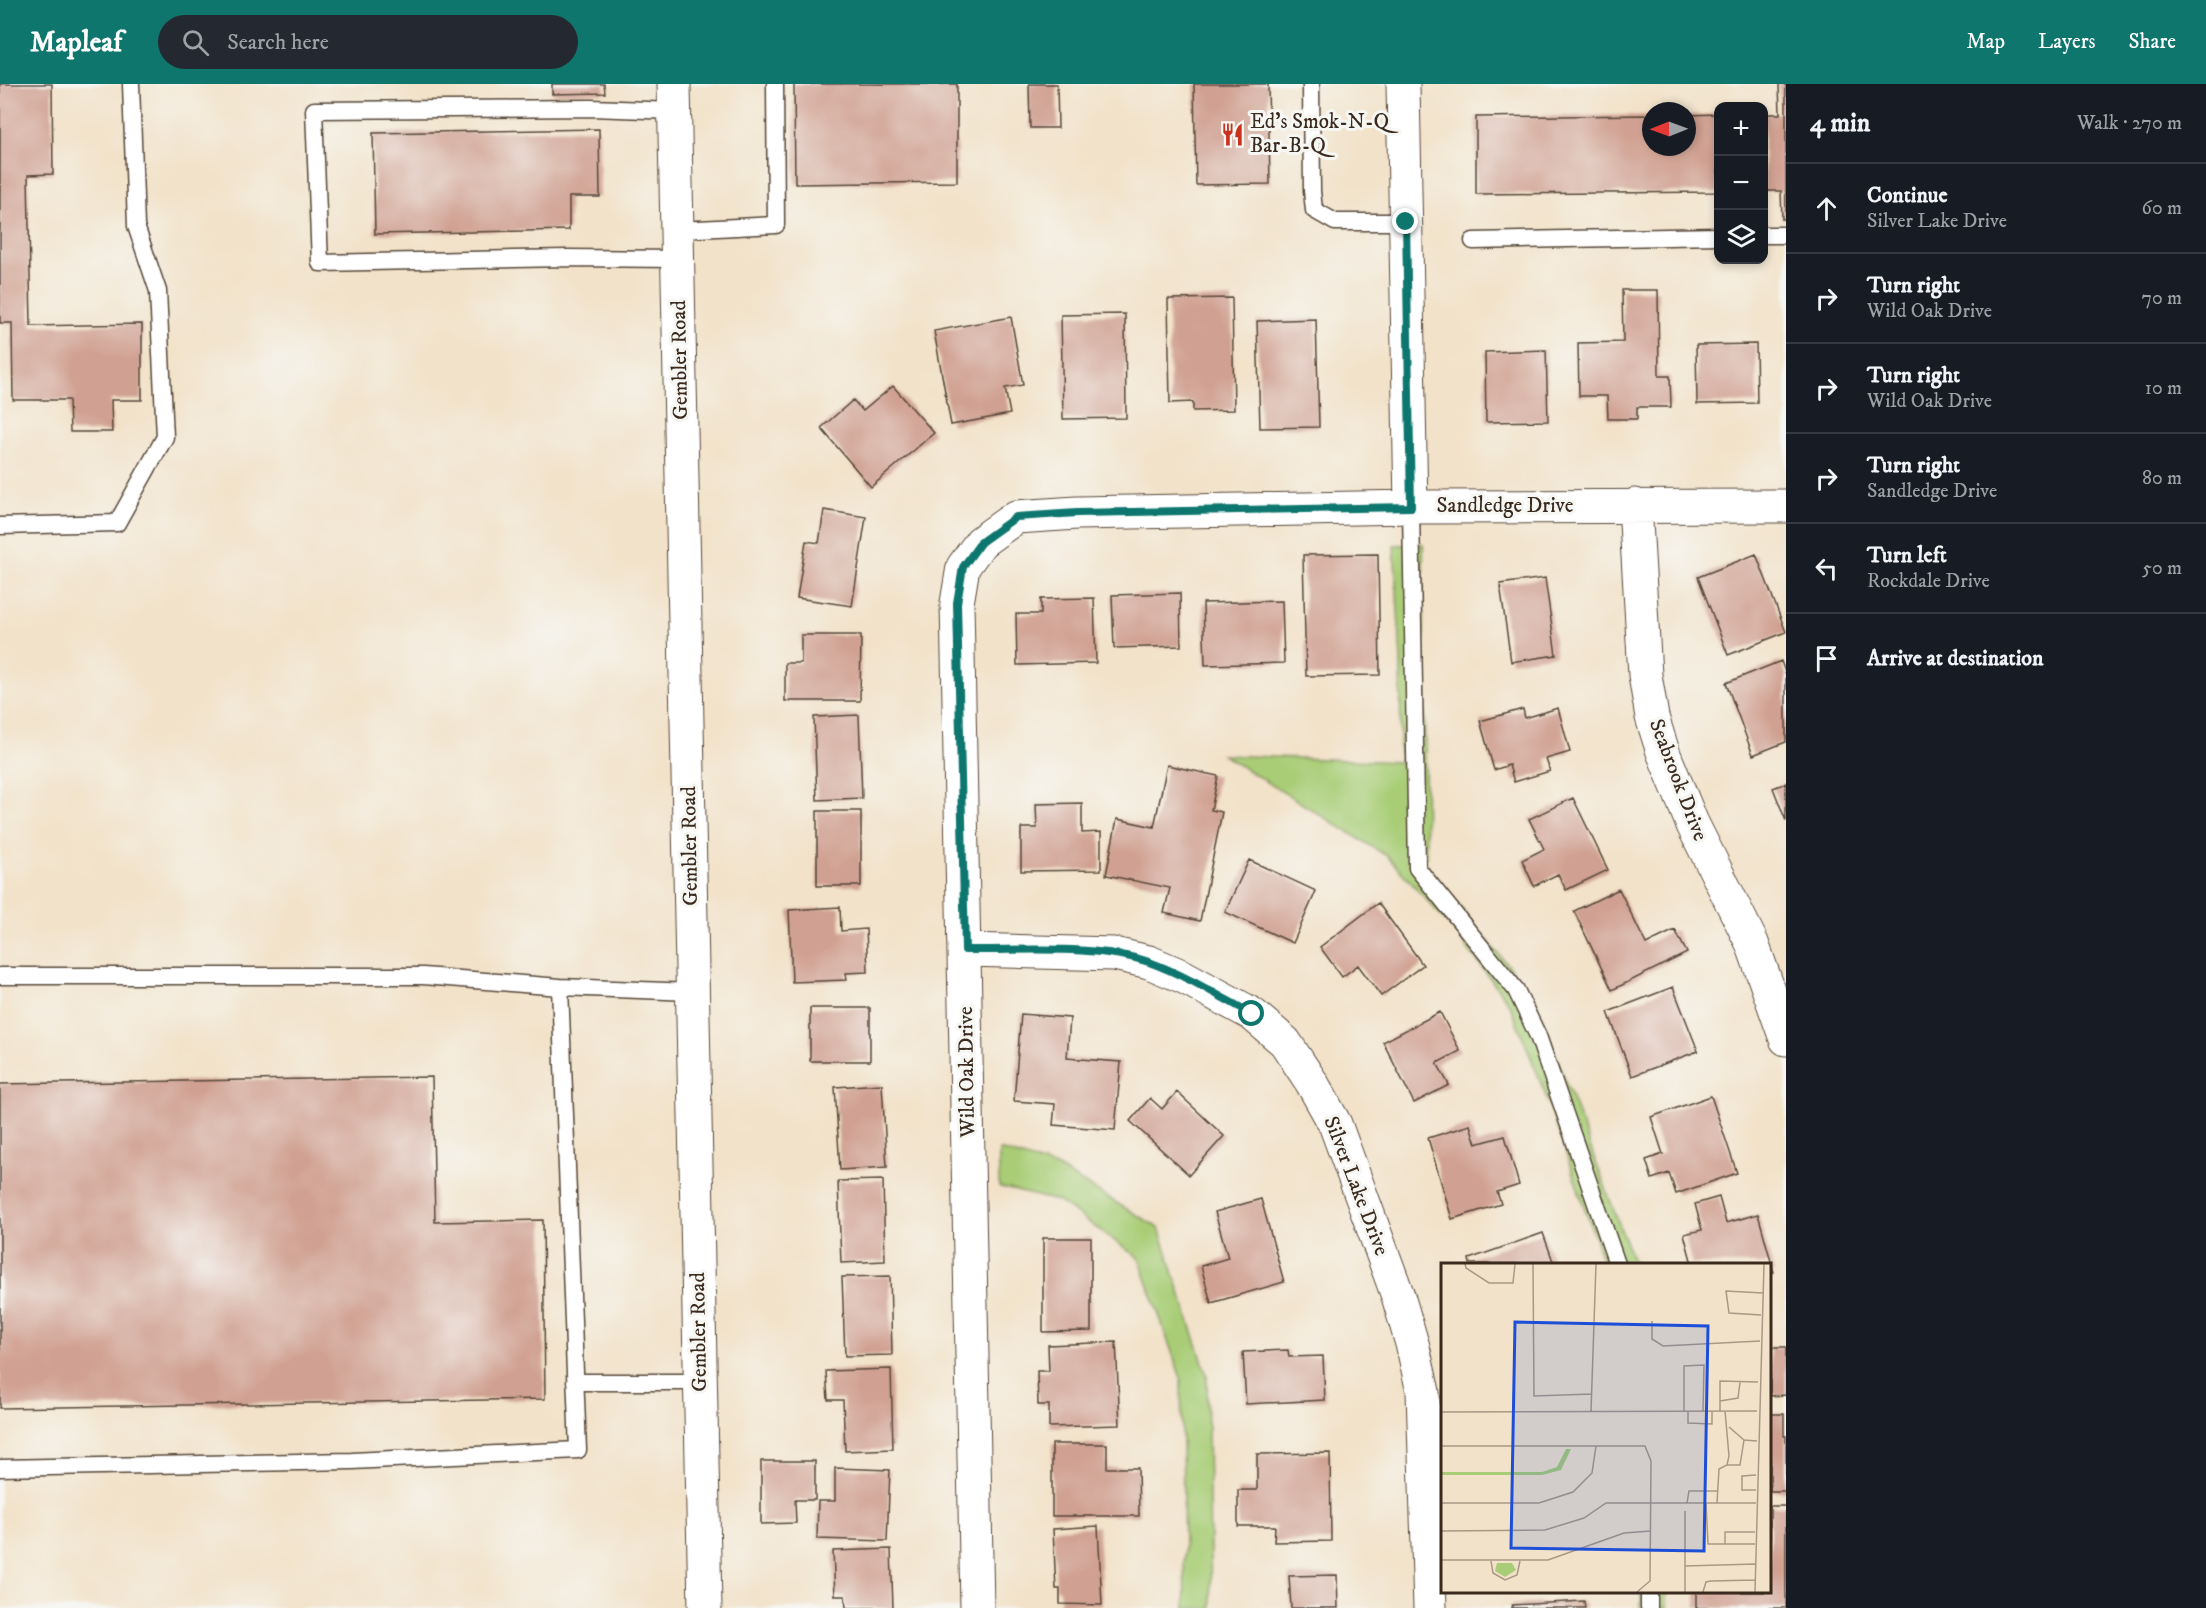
<!DOCTYPE html>
<meta charset="utf-8">
<style>
body{margin:0;font-family:"IM FELL DW Pica",serif;background:#242831;color:#f1f3f6}
.controls{position:absolute;right:18px;top:18px;display:grid;overflow:hidden;border-radius:12px;box-shadow:0 3px 9px #0003}
.controls button{width:54px;height:54px;display:grid;place-items:center;padding:0;border:0;border-bottom:2px solid #363941;background:#171b24;color:#f1f3f6;font:30px sans-serif}
.compass{position:absolute;left:1642px;top:18px;width:54px;height:54px;border-radius:50%;background:#171b24;box-shadow:0 3px 9px #0003;rotate:269deg}
.stop{position:absolute;width:18px;height:18px;margin:-14px;border:4px solid #0f766e;border-radius:50%;background:#fff}
.stop.end{background:#0f766e;border-color:#fff;box-shadow:0 2px 6px #0008}
.list{margin:0;padding:0;list-style:none}
h2{display:flex;justify-content:space-between;align-items:center;height:78px;margin:0;padding:0 24px;font-size:26px}
h2 small{font-size:20px;font-weight:400;color:#9ea1a6}
.list li{display:grid;grid-template-columns:39px 1fr auto;gap:18px;align-items:center;box-sizing:border-box;height:90px;padding:0 24px;border-top:2px solid #363941}
.list b{display:block;font-size:22px;white-space:nowrap}
.list p{margin:0;font-size:20px;white-space:nowrap;color:#9ea1a6}
.list em{font-size:20px;font-style:normal;color:#9ea1a6}
.icon{flex:none;width:33px;height:33px;fill:none;stroke:currentColor;stroke-width:2;stroke-linecap:round;stroke-linejoin:round}
.map{position:relative;flex:none;width:1786px;height:1524px;overflow:hidden}
header{display:flex;align-items:center;gap:36px;box-sizing:border-box;height:84px;padding:0 30px;background:#0f766e;color:#fff}
header strong{font-size:28px}
nav{display:flex;gap:33px;margin-inline-start:auto;font-size:21px}
.search{width:420px;height:54px;background:#242831;display:flex;align-items:center;gap:15px;box-sizing:border-box;padding:0 21px;border-radius:33px;color:#9ea1a6;font-size:22px}
main{display:flex}
aside{flex:1;background:#171b24}
.map>svg:first-child{display:block}
.green{fill:#a8cd76;stroke:#727c4a;stroke-width:1.5}
.building{fill:#d0a192}
.lines{fill:none;stroke-linecap:round;stroke-linejoin:round}
.service-casing{stroke:#564638;stroke-width:19}
.minor-casing{stroke:#564638;stroke-width:35}
.secondary-casing{stroke:#564638;stroke-width:35}
.service{stroke:#fff;stroke-width:16}
.minor{stroke:#fff;stroke-width:33}
.secondary{stroke:#fff;stroke-width:33}
.route{stroke:#0f766e;stroke-width:8}
.labels{text-anchor:middle;dominant-baseline:central;stroke-width:6;stroke-linejoin:round;paint-order:stroke}
.poi-label{font-size:21px;fill:#3b2a1e;stroke:#f6f6f2;text-anchor:start}
.street-label{font-size:21px;fill:#3b2a1e;stroke:#f6f6f2}
.inset-road{fill:none;stroke:#a99885;stroke-width:1.5}
.view{fill:#1d4ed8;fill-opacity:0.15;stroke:#1d4ed8;stroke-width:3}
.inset-edge{fill:none;stroke:#3b2a1e;stroke-width:3}
</style>
<header>
<strong>Mapleaf</strong>
<div class="search"><svg class="icon" aria-label="search" viewBox="0 0 24 24"><circle cx="10" cy="10" r="6"/><path d="M15 15l6 6"/></svg>Search here</div>
<nav><a>Map</a><a>Layers</a><a>Share</a></nav>
</header>
<main>
<div class="map">
<svg width="1786" height="1524" viewBox="0 0 1786 1524">
<rect width="100%" height="100%" fill="#f6f6f2"/>
<filter id="ink" filterUnits="userSpaceOnUse"><feTurbulence type="fractalNoise" baseFrequency=".0167" numOctaves="2"/><feDisplacementMap in="SourceGraphic" scale="12" xChannelSelector="R" yChannelSelector="G"/><feConvolveMatrix kernelMatrix="1 2 1 2 8 2 1 2 1" color-interpolation-filters="sRGB"/></filter>
<filter id="wash" filterUnits="userSpaceOnUse"><feTurbulence type="fractalNoise" baseFrequency=".008" numOctaves="4" result="noise"/><feDisplacementMap in="SourceGraphic" scale="24" xChannelSelector="R" yChannelSelector="G"/><feGaussianBlur stdDeviation="1.35" result="paint"/><feColorMatrix in="noise" values="0 0 0 0 0 0 0 0 0 0 0 0 0 0 0 0 0 1.4 0 .05"/><feComposite in="paint" operator="in"/></filter>
<g filter="url(#wash)">
<rect width="100%" height="100%" fill="#f2e2c9"/>
<path class="green" d="M1423 460 1426 781 1535 915 1634 1180H1604L1545 1009 1510 921 1454 846 1387 772 1223 671 1400 678 1401 576 1394 461Z
M999 1066 1056 1083 1159 1144 1207 1291 1211 1524H1185L1181 1294 1139 1174 1058 1117 999 1103Z
M1641 1508H1667V1524H1641Z"/>
<g id="blocks">
<path class="building" d="M0 0H52L53 90 28 91 31 242 142 240V316H111L112 348H70L69 316H13L12 239H0Z
M552 0H604L605 9 552 10Z
M794 0H957V98L795 100Z
M1029 0H1057L1058 44H1030Z
M1194 0H1268L1270 100 1196 101Z
M1779 0H1786V135H1782L1781 107H1764V30H1780Z
M1718 30V108L1476 110V33L1651 31V63H1687V31Z
M599 45 600 113H569V146L375 150 373 49Z
M1622 206H1658L1659 292H1670L1671 323H1637V335H1608L1607 312H1579L1578 259 1623 258Z
M1232 214 1234 326 1193 327V318L1170 319 1168 215Z
M1125 230 1126 334 1063 335 1061 231Z
M1011 233 1023 301 1005 304 1010 330 951 341 934 247Z
M1316 235 1319 343 1260 344 1257 237Z
M1756 260 1757 319 1697 320 1696 261Z
M1546 266 1548 337 1486 338 1485 268Z
M893 302 934 349 871 403 821 344 853 316 863 327Z
M824 426 866 433 852 522 797 514 806 457 819 459Z
M1378 470 1380 591 1306 592 1303 471Z
M1756 470 1786 548 1728 571 1698 493Z
M1545 494 1556 571 1511 578 1500 500Z
M1180 509 1181 562 1114 564 1112 511Z
M1094 514 1096 579 1017 581 1016 530H1041V515Z
M1282 517 1284 579 1205 581 1203 519Z
M801 551H861L860 617H785V579H801Z
M1781 577 1786 591V658L1753 671 1726 599Z
M1558 624 1570 668 1546 675 1550 687 1514 698 1509 681 1494 686 1480 637 1523 625 1525 634Z
M859 631 862 714 817 716 814 633Z
M1167 681 1218 692 1211 726 1222 728 1200 837 1164 829 1170 804 1106 791 1117 735 1154 743Z
M1786 699V737L1773 704Z
M1573 714 1608 786 1566 806 1558 790 1534 802 1522 776 1544 765 1529 735Z
M1082 719V749L1101 748V786L1021 787V744H1037L1036 720Z
M817 727H861V802H817Z
M1249 776 1316 807 1293 859 1225 828Z
M1619 805 1646 860 1675 846 1687 869 1612 906 1574 827Z
M1378 819 1423 881 1381 912 1358 881 1342 893 1320 863Z
M840 823 841 847 866 845 868 888 846 889 847 896 792 898 789 826Z
M1673 903 1698 967 1632 992 1608 928Z
M810 924H870V977H810Z
M1440 928 1460 967 1437 979 1449 1001 1414 1019 1383 958Z
M1021 930 1070 934 1067 974 1121 978 1115 1046 1053 1041 1055 1020 1014 1017Z
M432 993 435 1138 543 1136 545 1315 0 1324V1000Z
M882 1000 887 1083 840 1086 835 1003Z
M1177 1008 1224 1052 1189 1091 1130 1037 1150 1014 1162 1025Z
M1711 1012 1737 1089 1676 1110 1669 1089 1652 1095 1646 1076 1663 1070 1651 1033Z
M1470 1041 1476 1060 1505 1052 1519 1101 1497 1108 1501 1120 1452 1135 1428 1054Z
M883 1096 885 1177 841 1179 838 1097Z
M1719 1113 1726 1139 1758 1130 1774 1188 1770 1190V1180H1692L1684 1150 1702 1146 1695 1120Z
M1261 1115 1284 1198 1211 1219 1201 1182 1228 1174 1215 1128Z
M1543 1149 1554 1180H1470L1469 1175Z
M1043 1154H1091V1247L1043 1248Z
M890 1192 892 1271 845 1272 842 1193Z
M1116 1258 1120 1341 1049 1343V1321H1038L1037 1287H1049L1048 1261Z
M1770 1263H1786V1311L1770 1312Z
M1288 1266 1289 1273 1323 1272 1325 1316 1246 1320 1243 1268Z
M891 1285 893 1365 845 1367 843 1316H828L826 1287Z
M1770 1330H1784V1352H1786V1407H1770Z
M1052 1360H1107V1384H1138L1139 1432H1052Z
M1330 1369 1331 1457 1274 1458 1275 1442H1238V1406H1257V1370Z
M761 1377H815V1416H795L796 1439 761 1440Z
M835 1384 890 1386 887 1457 817 1455 818 1417H835Z
M1770 1422H1786V1524H1696V1508H1770Z
M1098 1442 1102 1521 1060 1520V1505H1056L1053 1445Z
M891 1465 893 1524H846L845 1512H835L833 1467Z
M1337 1491 1338 1524H1291L1289 1492Z
M1584 1517 1585 1524H1512V1521Z"/>
</g>
</g>
<g filter="url(#ink)">
<use href="#blocks" fill-opacity="0" stroke="#564638" stroke-width="1.5"/>
<g class="lines">
<defs>
<path id="service" d="M1311 0 1312 107 1314 126 1335 138H1406
M675 27 591 24 314 26 320 179 566 174 678 175
M678 146 776 141 775 0
M1764 151H1786
M1473 157 1718 152
M1411 423 1417 784 1516 906 1538 952 1617 1180
M0 442 117 439 165 353 158 207 136 142 131 0
M0 892H423L560 903 693 908
M575 1298H701
M0 1384 352 1377 578 1366 560 903
M1649 1508V1524"/>
<path id="minor" d="M1403 0 1411 423
M1635 421 1645 591 1652 633 1663 668 1692 739 1752 859 1786 955
M965 866 1114 870 1149 878 1184 893 1252 930 1285 958 1312 999 1335 1040 1398 1212 1413 1263 1423 1308 1430 1524
M977 1524 957 519 963 483 981 458 1016 433 1077 429 1411 423 1786 422"/>
<path id="secondary" d="M674 0 705 1524"/>
</defs>
<use href="#service" class="service-casing"/>
<use href="#minor" class="minor-casing"/>
<use href="#secondary" class="secondary-casing"/>
<use href="#service" class="service"/>
<use href="#minor" class="minor"/>
<use href="#secondary" class="secondary"/>
</g>
</g>
<g class="lines" filter="url(#ink)">
<path class="route" d="M1252 930C1219 912 1185 891 1149 878 1095 860 1022 867 965 866L957 519 963 483 981 458 1016 433 1077 429 1411 423 1406 138"/>
</g>
<defs>
<symbol id="restaurant-bare" viewBox="-9 -9 18 18"><path d="M-5-6h1v4h1v-4h1v4h1v-4h1v5L-1.5 .5V6h-2V.5L-5-1ZM5-6V6H3V1.5H1.5Q1.5-4 5-6Z" fill="#c8321e" stroke="#f6f6f2" stroke-width="2.5" paint-order="stroke"/></symbol>
</defs>
<g fill-rule="evenodd">
<use href="#restaurant-bare" x="1216" y="34" width="33" height="33"/>
</g>
<g class="labels">
<g class="poi-label">
<text x="1250" y="38">Ed's Smok-N-Q<tspan x="1250" dy="24">Bar-B-Q</tspan></text>
</g>
<g class="street-label">
<text transform="translate(680 276) rotate(-91)">Gembler Road</text>
<text x="1505" y="422">Sandledge Drive</text>
<text transform="translate(1678 696) rotate(69)">Seabrook Drive</text>
<text transform="translate(690 762) rotate(-91)">Gembler Road</text>
<text transform="translate(967 988) rotate(-91)">Wild Oak Drive</text>
<text transform="translate(1356 1102) rotate(69)">Silver Lake Drive</text>
<text transform="translate(699 1248) rotate(-91)">Gembler Road</text>
</g>
</g>
<g transform="translate(1441 1179)">
<rect width="330" height="330" fill="#f2e2c9"/>
<path d="M125 186H130L120 207 101 212H0V209H101L116 204ZM56 300H71L75 307 64 314 54 308Z" fill="#a8cd76"/>
<path class="inset-road" d="M24 1 25 5 48 20H72L74 1M92 1 93 133 151 131M320 52 288 50 285 28 322 30M211 58V76L222 83 319 78M279 138 297 135 299 119M150 148 155 1M243 148V103L263 102 262 148M247 148V160L271 161V148M279 148V118L317 119M0 149 316 148M288 164 303 177 316 178M0 183H204L210 198 209 318 196 329M286 202H299L303 177M315 227H301V213L315 212M0 240H98L132 229 151 210 155 183M246 240 248 228H277M265 240 267 281H314M276 240 278 206 286 202 288 193 284 148M244 248V303L314 301M0 268 104 267 143 255 165 240H315M284 281V269H314M0 297H107L183 270 210 268M50 298 52 310 64 317 76 312 79 298M244 303V329M262 329 265 319 270 318 314 317M314 329 323 1"/>
<path class="view" d="M74 59 267 63 263 288 70 285Z"/>
<rect width="330" height="330" class="inset-edge"/>
</g>
</svg>
<div class="controls">
<button>+</button>
<button>−</button>
<button><svg class="icon" aria-label="layers" viewBox="0 0 24 24"><path d="M12 4l9 5-9 5-9-5zM3 14l9 5 9-5"/></svg></button>
</div>
<svg class="compass" viewBox="-18 -18 36 36"><path d="M0-13l5 13h-10z" fill="#e53935"/><path d="M0 13l5-13h-10z" fill="#9ea1a6"/></svg>
<div class="stop" style="left:1252px;top:930px"></div>
<div class="stop end" style="left:1406px;top:138px"></div>
</div>
<aside>
<h2>4 min<small>Walk · 270 m</small></h2>
<ul class="list">
<li><svg class="icon" aria-label="ahead" viewBox="0 0 24 24"><path d="M12 20V5M6 11l6-6 6 6"/></svg><div><b>Continue</b><p>Silver Lake Drive</p></div><em>60 m</em></li>
<li><svg class="icon" aria-label="right" viewBox="0 0 24 24"><path d="M7 20v-9h11M14 6l5 5-5 5"/></svg><div><b>Turn right</b><p>Wild Oak Drive</p></div><em>70 m</em></li>
<li><svg class="icon" aria-label="right" viewBox="0 0 24 24"><path d="M7 20v-9h11M14 6l5 5-5 5"/></svg><div><b>Turn right</b><p>Wild Oak Drive</p></div><em>10 m</em></li>
<li><svg class="icon" aria-label="right" viewBox="0 0 24 24"><path d="M7 20v-9h11M14 6l5 5-5 5"/></svg><div><b>Turn right</b><p>Sandledge Drive</p></div><em>80 m</em></li>
<li><svg class="icon" aria-label="left" viewBox="0 0 24 24"><path d="M17 20v-9H6M10 6l-5 5 5 5"/></svg><div><b>Turn left</b><p>Rockdale Drive</p></div><em>50 m</em></li>
<li><svg class="icon" aria-label="arrive" viewBox="0 0 24 24"><path d="M6 21V4h12l-3 4 3 4H6"/></svg><div><b>Arrive at destination</b></div></li>
</ul>
</aside>
</main>
